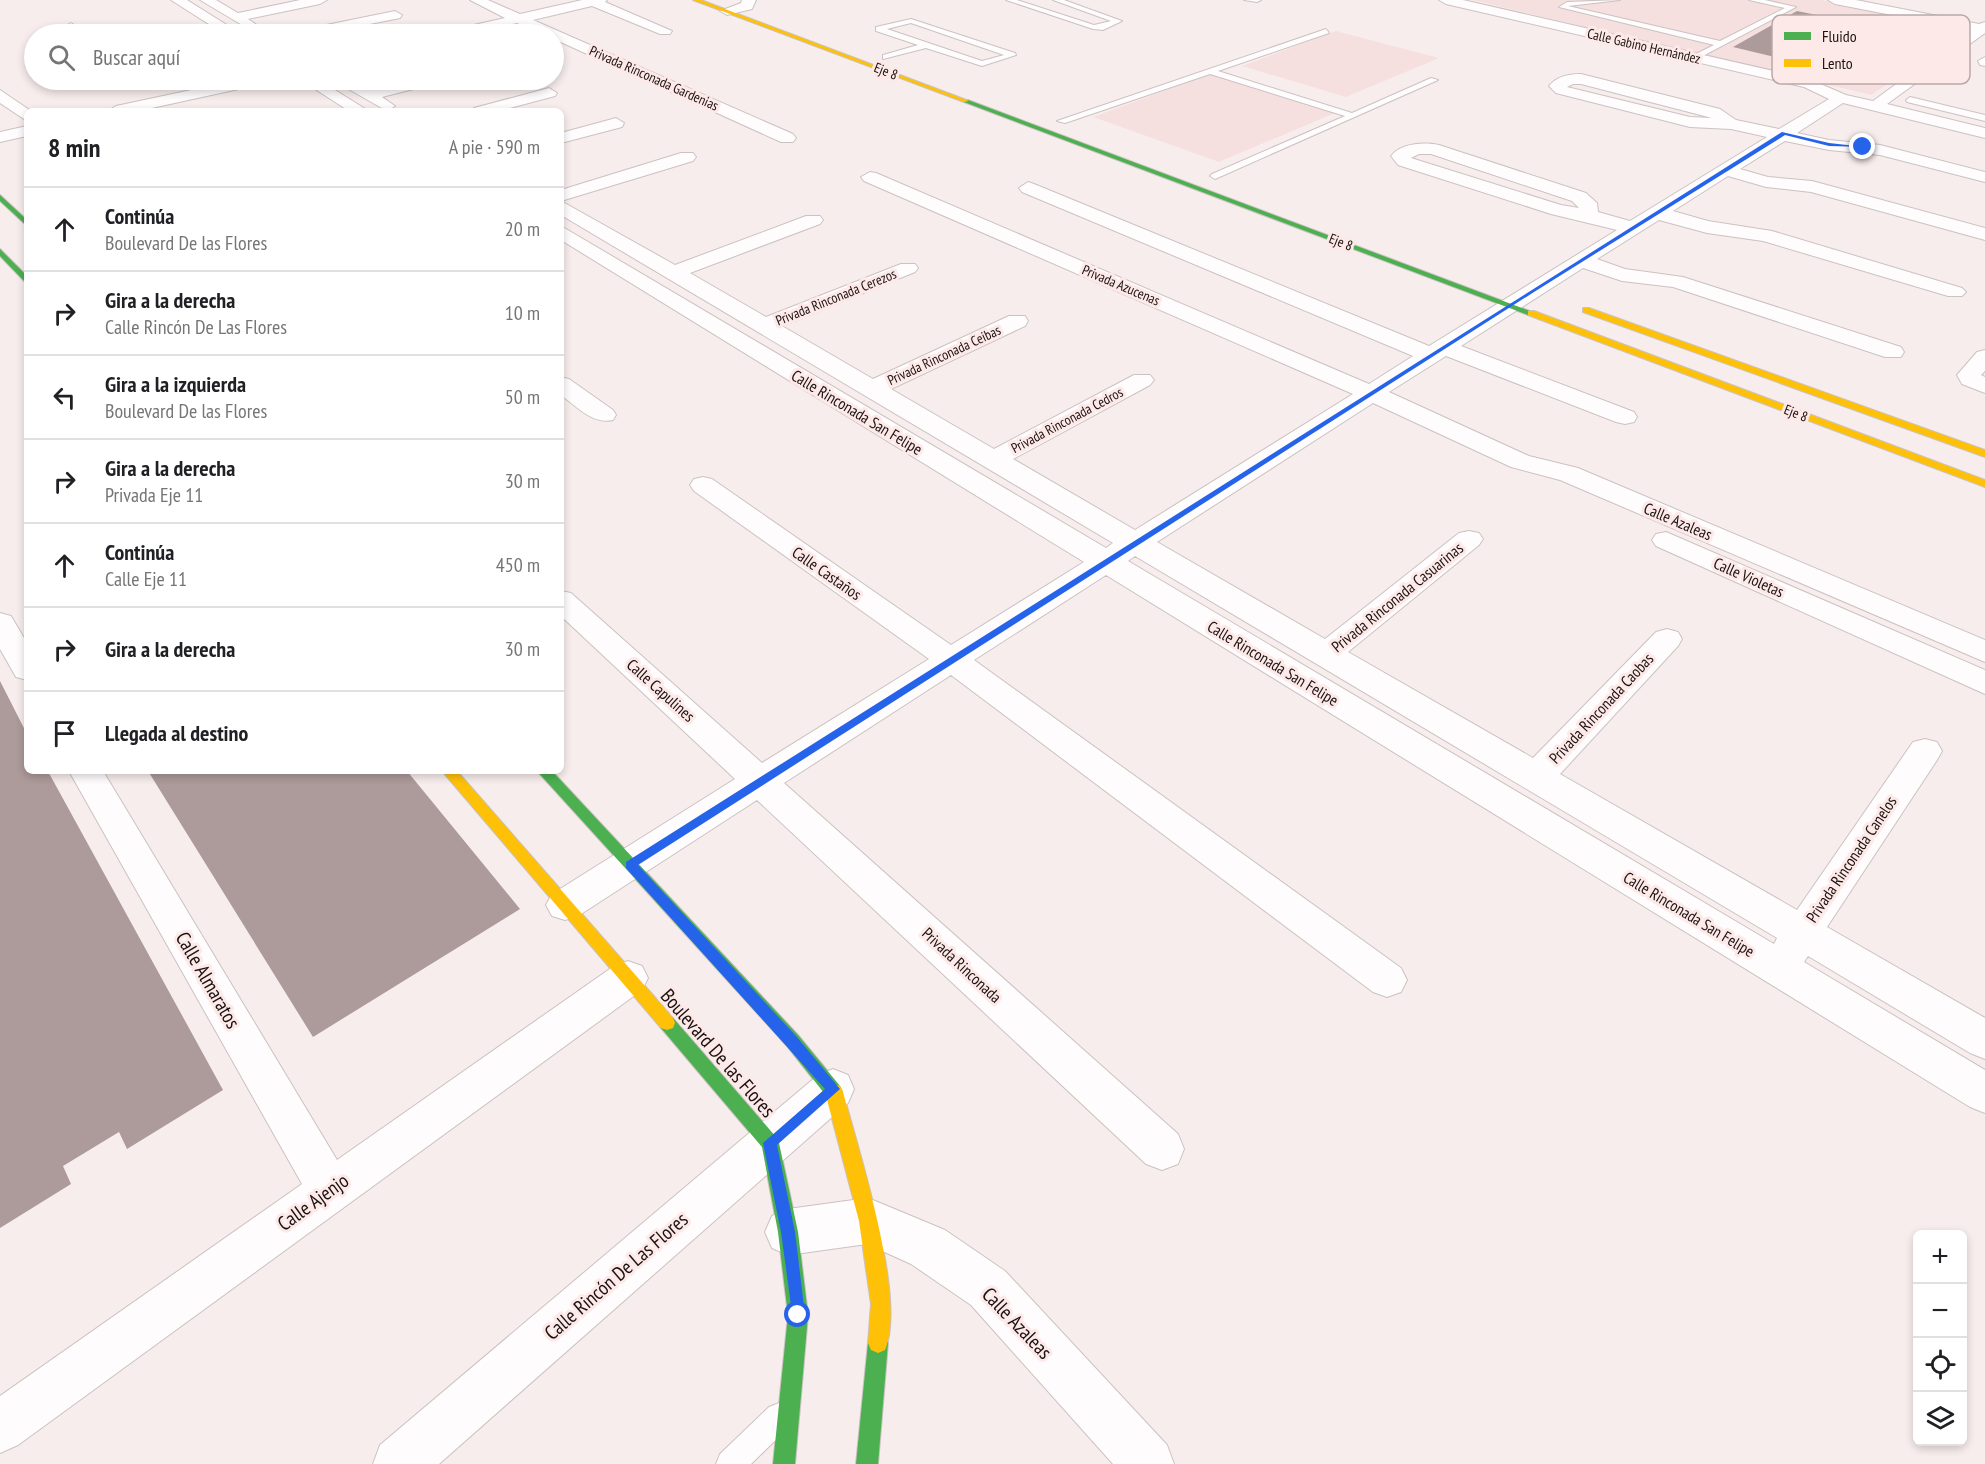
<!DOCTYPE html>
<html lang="es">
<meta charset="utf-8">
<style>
body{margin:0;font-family:"PT Sans Narrow",sans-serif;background:#f2f2f2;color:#202124}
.controls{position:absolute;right:18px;bottom:18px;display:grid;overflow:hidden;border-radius:9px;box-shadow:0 3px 9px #0003}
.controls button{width:54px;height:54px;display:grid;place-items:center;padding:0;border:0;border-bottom:2px solid #e0e0e0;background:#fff;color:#202124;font:30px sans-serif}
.stop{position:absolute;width:18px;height:18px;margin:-14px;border:4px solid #2563eb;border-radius:50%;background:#fff}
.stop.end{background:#2563eb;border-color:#fff;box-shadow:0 2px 6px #0008}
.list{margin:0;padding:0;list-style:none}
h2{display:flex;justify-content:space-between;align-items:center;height:78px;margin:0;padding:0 24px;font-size:26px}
h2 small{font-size:20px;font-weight:400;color:#757577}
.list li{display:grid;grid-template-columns:39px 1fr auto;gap:18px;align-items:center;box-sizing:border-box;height:84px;padding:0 24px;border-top:2px solid #e0e0e0}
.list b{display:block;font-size:22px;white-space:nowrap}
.list p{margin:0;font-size:20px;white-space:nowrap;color:#757577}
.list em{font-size:20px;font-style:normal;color:#757577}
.icon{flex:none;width:33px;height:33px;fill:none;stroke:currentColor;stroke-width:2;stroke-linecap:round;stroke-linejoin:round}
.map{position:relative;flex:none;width:1985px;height:1464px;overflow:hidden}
.search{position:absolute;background:#fff;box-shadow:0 3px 9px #0003;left:24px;top:24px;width:540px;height:66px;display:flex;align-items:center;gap:15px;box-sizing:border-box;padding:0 21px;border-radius:33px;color:#757577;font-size:22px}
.panel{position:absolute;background:#fff;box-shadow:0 3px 9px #0003;left:24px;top:108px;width:540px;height:666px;border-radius:9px}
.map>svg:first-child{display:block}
.built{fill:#f6e0df}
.building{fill:#ad9a9a}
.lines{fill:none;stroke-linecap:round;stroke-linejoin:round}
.lane-casing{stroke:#cbc2c2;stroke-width:2}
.street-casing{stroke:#cbc2c2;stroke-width:2}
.fast-casing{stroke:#cbc2c2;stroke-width:2}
.slow-casing{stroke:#cbc2c2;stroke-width:2}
.lane{fill:#fefcfc;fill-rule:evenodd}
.street{fill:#fefcfc;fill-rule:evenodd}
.fast{fill:#4caf50;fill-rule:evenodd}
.slow{fill:#ffc107;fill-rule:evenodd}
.route{fill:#2563eb}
.labels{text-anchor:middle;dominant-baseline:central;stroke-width:6;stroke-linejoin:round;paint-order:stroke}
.far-street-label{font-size:14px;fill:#1a1211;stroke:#fde9e8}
.street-label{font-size:16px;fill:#1a1211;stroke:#fde9e8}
.near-street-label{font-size:20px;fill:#1a1211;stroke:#fde9e8}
.key{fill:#fde9e8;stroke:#b9a8a8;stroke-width:1.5}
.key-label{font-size:16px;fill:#1a1211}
</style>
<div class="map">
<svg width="1985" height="1464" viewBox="0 0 1985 1464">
<rect width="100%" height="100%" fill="#f8eded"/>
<path class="built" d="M1472 0H1822L1972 29 1871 95Z
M1336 31 1439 58 1346 97 1242 66Z
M1210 74 1335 113 1219 162 1093 117Z"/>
<path class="building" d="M1797 11 1944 41 1883 83 1733 47Z
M0 681 27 734V771H46L50 775 223 1090 127 1149 119 1132 63 1166 71 1184 0 1228Z
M148 771H407L520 909 313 1037Z"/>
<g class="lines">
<defs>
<path id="lane" d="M1006 0H1017L1094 25 1111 21 1053 0H1064L1122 21 1103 30 1093 29Z
M1244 0H1261L1257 2Z
M1620 0 1568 6 1720 41 1785 8 1749 0H1765L1796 7 1695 60 1692 56 1714 45 1559 7 1567 2Z
M911 19 1015 53 1016 55 982 66 926 48 883 59V55L918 45 876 31V27ZM911 23 1004 55 982 61 887 29Z
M1326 29 1329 33 1218 71 1352 113 1431 78 1438 80 1215 179 1210 176 1212 174 1345 116 1210 74 1065 123 1057 121Z
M1910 97 1985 115V121L1907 102 1906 100Z
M779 1403 789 1407 793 1417 789 1427 751 1464H716L720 1454 769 1407Z"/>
<path id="street" d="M171 0H187L230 27 228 30H218Z
M200 0H216L238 13 300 0H327L320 4 248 19 261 28 254 32Z
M470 0H488L520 14 582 0H607L605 2 672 31 670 34H660L592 6 533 20 793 134 796 138 793 142H781L554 39V34H543L517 23 468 34H445L447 31 505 18Z
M742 0H756L752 9 727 15 720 11 741 3Z
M1439 0H1463L1809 79 1846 95 1873 101 1970 30 1835 4 1828 0H1856L1979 24 1985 22V33L1887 104 1985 128V138L1843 103 1797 133 1829 140 1880 145 1985 172V182L1880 155 1829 150 1785 141 1740 169 1768 177 1812 181 1985 228V240L1811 192 1766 187 1728 176 1673 211 1708 221 1772 231 1962 288 1966 292 1962 296H1948L1763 241 1707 233 1659 220 1597 259 1625 269 1683 277 1901 347 1904 352 1901 357H1885L1673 287 1622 281 1583 268 1461 346 1634 412 1637 417 1634 422 1625 424 1616 422 1446 356 1389 392 1529 456 1578 468 1985 640V662L1560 480 1511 467 1373 403 1157 542 1325 639 1459 533 1469 531 1479 533 1483 539 1479 545 1348 652 1533 758 1656 632 1667 629 1678 632 1682 639 1678 646 1560 774 1797 910 1913 742 1925 739 1937 742 1942 751 1937 760 1827 927 1985 1018V1059L1970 1053 1808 956 1804 962 1985 1070V1113L1970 1107 1106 575 974 660 1401 968 1407 980 1401 992 1387 997 1373 992 951 675 784 783 1178 1134 1184 1149 1178 1164 1162 1170 1146 1164 757 800 578 916 565 920 552 916 546 905 552 894 735 779 561 616V591L571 593 762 763 929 659 694 491 690 485 694 479 703 477 712 479 951 645 1084 562 561 240V226L1106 548 1113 543 561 215V190L681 153H693L696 157 693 161 561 201 675 265 806 216H820L823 220 820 224 690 273 766 317 901 264H915L918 268 915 272 782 326 873 379 1009 316H1025L1028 321 1025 326 891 389 994 449 1134 375H1150L1154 380 1150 385 1013 459 1135 530 1353 394 864 181 861 177 870 172 876 173 1369 384 1413 356 1022 192 1019 188 1028 182 1034 184 1429 346 1617 230 1551 214 1398 165 1391 156C1401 143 1424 142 1439 145L1586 193 1597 203 1598 212 1630 221 1767 137 1731 129 1690 127 1556 93 1549 86C1557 76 1569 74 1581 74L1720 109 1736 120 1779 129 1829 99 1804 87 1446 4ZM1573 84H1581L1712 118 1690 117 1567 87ZM1419 154H1431L1572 201 1579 208 1561 205 1411 158ZM1135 556 1777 938 1774 944 1128 561Z
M395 11 402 15 400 18 320 34H295L302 30Z
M71 23 87 34H72L64 27Z
M1985 57V66L1980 65 1978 61Z
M238 80H265L257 85 138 111H108L116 106Z
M301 80H319L367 110 349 111Z
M336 80H353L371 90 414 80H440L437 83 382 97 395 106 387 111 338 83Z
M549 88 557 93 555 96 499 111H472L474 108Z
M0 90 31 111H27V121L0 103Z
M616 118 624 123 622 127 561 143V133Z
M27 126V136L0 142V132Z
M1985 350V371L1981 375 1985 377V393L1962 384 1957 375 1977 352Z
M561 377 569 379 613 410 616 415 613 420C593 425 576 406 561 395Z
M1666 532 1985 670V694L1656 546 1652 540 1656 534Z
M0 613 11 616 27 643V680L16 677 0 649Z
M69 771H103L337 1160 614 966 628 961 642 966 648 978 642 990 18 1445 0 1453V1396L302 1184Z
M833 1069 848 1075 854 1089 848 1103 439 1464H373L380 1445 818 1075Z
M868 1198 945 1230 1005 1271 1167 1445 1174 1464H1113L971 1305 911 1264 867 1244 788 1255 772 1248 765 1232 772 1216 788 1209Z"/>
<path id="fast" d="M964 100H968L1535 313 1528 315 964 102Z
M0 195 27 220V226L0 201Z
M0 249 27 276V284L0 256Z
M537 771H552L798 1035 840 1086 843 1092 840 1098 834 1100 828 1098 786 1045Z
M667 1016 673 1018 776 1137 779 1143 798 1232 808 1315 795 1464H773L788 1315 778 1232 762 1147 661 1028 659 1023 661 1018Z
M878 1333 885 1336 888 1343 878 1464H856L868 1343 871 1336Z"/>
<path id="slow" d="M693 0H701L969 101 964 102Z
M1583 308H1589L1985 450V457L1583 312Z
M1528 311H1534L1985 480V487L1528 315Z
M442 771H457L673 1018 675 1023 673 1028 667 1030 661 1028Z
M834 1084 840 1086 843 1092C858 1149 907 1298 885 1350L878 1353 871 1350 868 1343 871 1304 859 1221 825 1092 828 1086Z"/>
</defs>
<use href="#lane" class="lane-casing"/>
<use href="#street" class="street-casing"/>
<use href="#fast" class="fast-casing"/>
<use href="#slow" class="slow-casing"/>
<use href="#lane" class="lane"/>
<use href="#street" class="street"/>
<use href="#fast" class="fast"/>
<use href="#slow" class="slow"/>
</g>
<path class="route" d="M1782 132 1829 143 1865 147 1829 146 1785 135 1534 292 638 865 796 1036 840 1089 777 1145 795 1232 805 1315 803 1320 798 1323 793 1320 781 1232 763 1143 825 1089 626 868V862Z"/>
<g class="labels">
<g class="far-street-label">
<text transform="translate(1644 46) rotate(13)">Calle Gabino Hernández</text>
<text transform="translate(886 71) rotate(21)">Eje 8</text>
<text transform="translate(654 78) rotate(24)">Privada Rinconada Gardenias</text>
<text transform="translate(1341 242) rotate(21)">Eje 8</text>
<text transform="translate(1121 285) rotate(23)">Privada Azucenas</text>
<text transform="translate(836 297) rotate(-22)">Privada Rinconada Cerezos</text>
<text transform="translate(944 355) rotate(-25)">Privada Rinconada Ceibas</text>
<text transform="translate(1796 413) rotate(21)">Eje 8</text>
<text transform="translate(1067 420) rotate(-28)">Privada Rinconada Cedros</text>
</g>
<g class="street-label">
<text transform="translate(857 412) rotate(31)">Calle Rinconada San Felipe</text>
<text transform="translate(1678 521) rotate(23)">Calle Azaleas</text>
<text transform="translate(827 573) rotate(35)">Calle Castaños</text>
<text transform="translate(1749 577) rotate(24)">Calle Violetas</text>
<text transform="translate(1397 597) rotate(-39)">Privada Rinconada Casuarinas</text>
<text transform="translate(1273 663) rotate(31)">Calle Rinconada San Felipe</text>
<text transform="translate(661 690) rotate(42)">Calle Capulines</text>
<text transform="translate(1601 708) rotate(-47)">Privada Rinconada Caobas</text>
<text transform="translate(1851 859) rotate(-56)">Privada Rinconada Canelos</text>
<text transform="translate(1689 914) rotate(31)">Calle Rinconada San Felipe</text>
<text transform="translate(962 965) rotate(43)">Privada Rinconada</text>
</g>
<g class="near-street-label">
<text transform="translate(208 980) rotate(60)">Calle Almaratos</text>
<text transform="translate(718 1053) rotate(49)">Boulevard De las Flores</text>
<text transform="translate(313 1202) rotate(-36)">Calle Ajenjo</text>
<text transform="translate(616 1276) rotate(-41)">Calle Rincón De Las Flores</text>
<text transform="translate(1017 1323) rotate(46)">Calle Azaleas</text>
</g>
</g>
<rect x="1772" y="15" width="198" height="69" rx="9" class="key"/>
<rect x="1784" y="32" width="27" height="8" fill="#4caf50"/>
<rect x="1784" y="59" width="27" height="8" fill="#ffc107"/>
<g class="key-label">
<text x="1822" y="42">Fluido</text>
<text x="1822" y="69">Lento</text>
</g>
</svg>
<div class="controls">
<button>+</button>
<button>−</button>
<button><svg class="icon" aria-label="locate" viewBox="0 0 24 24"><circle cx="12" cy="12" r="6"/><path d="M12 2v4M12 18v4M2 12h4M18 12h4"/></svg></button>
<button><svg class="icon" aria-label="layers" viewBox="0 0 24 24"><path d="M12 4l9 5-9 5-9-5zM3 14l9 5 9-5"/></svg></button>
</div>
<div class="stop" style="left:798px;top:1315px"></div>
<div class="stop end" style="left:1863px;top:147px"></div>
<div class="search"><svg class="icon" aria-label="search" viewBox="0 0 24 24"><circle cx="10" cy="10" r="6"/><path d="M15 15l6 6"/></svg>Buscar aquí</div>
<section class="panel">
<h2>8 min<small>A pie · 590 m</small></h2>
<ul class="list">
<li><svg class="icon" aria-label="ahead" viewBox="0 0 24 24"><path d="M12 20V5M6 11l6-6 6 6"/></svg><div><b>Continúa</b><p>Boulevard De las Flores</p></div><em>20 m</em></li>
<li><svg class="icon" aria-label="right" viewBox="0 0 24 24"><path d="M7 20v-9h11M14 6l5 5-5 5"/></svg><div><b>Gira a la derecha</b><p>Calle Rincón De Las Flores</p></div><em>10 m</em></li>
<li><svg class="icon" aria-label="left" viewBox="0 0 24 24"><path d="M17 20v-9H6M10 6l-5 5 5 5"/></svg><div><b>Gira a la izquierda</b><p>Boulevard De las Flores</p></div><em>50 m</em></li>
<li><svg class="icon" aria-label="right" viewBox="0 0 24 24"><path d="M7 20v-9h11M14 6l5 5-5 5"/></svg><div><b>Gira a la derecha</b><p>Privada Eje 11</p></div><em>30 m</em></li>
<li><svg class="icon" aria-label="ahead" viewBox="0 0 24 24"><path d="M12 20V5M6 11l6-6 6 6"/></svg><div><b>Continúa</b><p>Calle Eje 11</p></div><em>450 m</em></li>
<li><svg class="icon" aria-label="right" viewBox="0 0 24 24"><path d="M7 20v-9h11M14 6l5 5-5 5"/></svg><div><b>Gira a la derecha</b></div><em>30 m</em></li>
<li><svg class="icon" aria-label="arrive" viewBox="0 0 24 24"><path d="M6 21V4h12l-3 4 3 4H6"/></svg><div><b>Llegada al destino</b></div></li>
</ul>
</section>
</div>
